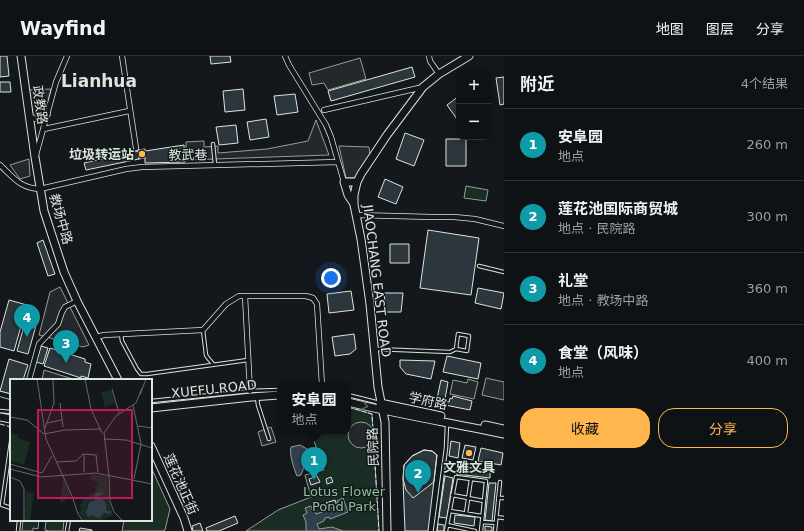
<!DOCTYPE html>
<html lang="zh">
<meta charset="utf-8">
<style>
body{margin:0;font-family:"DejaVu Sans","Noto Sans SC",sans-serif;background:#181b1e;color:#f1f3f6}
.controls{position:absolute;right:12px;top:12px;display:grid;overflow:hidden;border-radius:8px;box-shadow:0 2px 10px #0003}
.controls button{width:36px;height:36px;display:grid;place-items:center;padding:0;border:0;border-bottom:1px solid #2f3234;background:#0f1215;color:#f1f3f6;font:20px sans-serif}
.you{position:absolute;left:331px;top:222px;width:14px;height:14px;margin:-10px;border:3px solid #fff;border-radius:50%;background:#1a73e8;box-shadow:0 0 0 6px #1a73e833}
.badge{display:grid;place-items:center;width:26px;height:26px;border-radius:50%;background:#ffb74d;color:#fff;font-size:13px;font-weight:700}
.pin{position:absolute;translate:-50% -33px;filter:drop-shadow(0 1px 2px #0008)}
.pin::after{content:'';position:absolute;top:21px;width:14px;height:12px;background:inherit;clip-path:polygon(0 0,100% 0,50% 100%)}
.popup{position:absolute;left:277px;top:326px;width:74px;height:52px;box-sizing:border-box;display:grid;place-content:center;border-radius:8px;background:#0f1215;filter:drop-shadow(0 1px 3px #0005);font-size:13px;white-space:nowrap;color:#9b9ea0}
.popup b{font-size:15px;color:#f1f3f6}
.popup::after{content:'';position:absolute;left:50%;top:100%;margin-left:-8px;border:8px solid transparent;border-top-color:#0f1215}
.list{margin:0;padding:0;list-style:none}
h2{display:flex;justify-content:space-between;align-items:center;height:52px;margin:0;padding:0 16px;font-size:17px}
h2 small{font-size:13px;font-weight:400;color:#9b9ea0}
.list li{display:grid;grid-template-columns:26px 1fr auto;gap:12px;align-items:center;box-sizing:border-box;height:72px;padding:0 16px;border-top:1px solid #2f3234}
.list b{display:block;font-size:15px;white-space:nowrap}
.list p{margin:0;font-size:13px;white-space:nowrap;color:#9b9ea0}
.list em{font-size:13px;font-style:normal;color:#9b9ea0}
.actions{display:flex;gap:8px;padding:12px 16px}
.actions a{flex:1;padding:9px 0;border:1px solid #ffb74d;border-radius:16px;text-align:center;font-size:14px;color:#ffb74d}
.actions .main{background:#ffb74d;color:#111}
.map{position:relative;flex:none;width:504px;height:475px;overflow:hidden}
header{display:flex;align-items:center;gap:24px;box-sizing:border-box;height:56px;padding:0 20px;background:#0f1215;border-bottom:1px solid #2f3234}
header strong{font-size:19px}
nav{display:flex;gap:22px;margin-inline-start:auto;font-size:14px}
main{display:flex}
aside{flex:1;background:#0f1215}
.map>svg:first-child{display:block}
.green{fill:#1a2d24;stroke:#939e99}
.parking{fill:#24282b;stroke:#939e99}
.water{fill:#2f3f4d;stroke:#939e99}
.building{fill:#2c363c;stroke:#d8e6dc}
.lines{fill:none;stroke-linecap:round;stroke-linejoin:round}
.lane-casing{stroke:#d8e6dc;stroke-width:4.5}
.street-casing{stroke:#d8e6dc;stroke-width:6}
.secondary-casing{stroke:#d8e6dc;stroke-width:9}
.primary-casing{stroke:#d8e6dc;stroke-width:9}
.lane{stroke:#14181c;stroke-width:2.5}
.street{stroke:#14181c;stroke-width:4.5}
.secondary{stroke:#14181c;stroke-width:7}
.primary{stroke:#14181c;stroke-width:7}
.fence{stroke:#d8e6dc;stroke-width:1;stroke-dasharray:5 2;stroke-linecap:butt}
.oneway{stroke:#59605f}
.poi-dot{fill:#ffb74d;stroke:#14181c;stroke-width:1.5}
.labels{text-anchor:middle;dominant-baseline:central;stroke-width:3;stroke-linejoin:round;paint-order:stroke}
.street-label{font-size:13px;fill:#d8e6dc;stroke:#14181c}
.poi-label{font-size:13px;font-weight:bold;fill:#d8e6dc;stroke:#14181c;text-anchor:end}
.park-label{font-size:13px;fill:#8ac095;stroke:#14181c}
.district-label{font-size:17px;font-weight:bold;fill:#d8e6dc;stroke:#14181c}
.inset-road{fill:none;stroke:#626a69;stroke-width:1}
.view{fill:#c2185b;fill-opacity:0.15;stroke:#c2185b;stroke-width:2}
.inset-edge{fill:none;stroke:#d8e6dc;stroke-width:2}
</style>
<header>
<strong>Wayfind</strong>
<nav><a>地图</a><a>图层</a><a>分享</a></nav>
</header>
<main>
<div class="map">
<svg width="504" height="475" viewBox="0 0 504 475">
<rect width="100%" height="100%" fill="#14181c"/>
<path class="green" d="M466 130 488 134 486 145 464 142Z
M348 351 372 358 379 475H246L278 454 311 441 305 419 324 414 313 382 305 375H348Z
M151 411 170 453 165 474 163 475H122L124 464H151Z
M23 464H39L38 473 33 472V475H22Z
M46 464H64L63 475H49L45 474Z"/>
<path class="parking" d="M360 2 366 23 328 34 324 27 312 29 309 17Z
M51 33 45 56 41 60 34 61 31 59 28 34Z
M316 64 329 99 186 104V86L204 85V91L218 90V97L267 93 308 85Z
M339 90 369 91 370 100 358 121 346 122Z
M29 103 30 120 20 123 10 109Z
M60 231 89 289 83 291 39 279 50 236Z
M44 314 76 324H42Z
M486 322 504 326V344L482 339Z
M468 323 478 326 474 343 450 338 453 324 467 327Z
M348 379a13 13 0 1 1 26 0a13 13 0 1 1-26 0Z
M271 371 276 386 262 390 258 376Z"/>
<path class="water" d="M300 389 307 393 310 405 304 411 301 419 297 420C294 413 289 398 291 391Z
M343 442 348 456 330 463 329 461 325 462 324 465 317 468 319 473 332 471 343 475H306V466L303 459 307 457 305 452 311 450 313 456 315 455 316 458 339 450 337 445Z"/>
<path class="building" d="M0 0H7L9 20 0 21Z
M210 0H230L231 6 211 8Z
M412 11 415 21 331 45 328 35Z
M504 21V48L500 49 496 22Z
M0 26H10L11 36H0Z
M243 33 245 54 225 56 223 35Z
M295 38 298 56 277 59 274 40Z
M459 40V66L447 49Z
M266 63 269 81 250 84 247 66Z
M236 69 238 87 219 89 216 71Z
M405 77 424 84 414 110 396 103Z
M446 83H466V110H446Z
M184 89 185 106 145 107V95Z
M145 93V102L139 103 138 94Z
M138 95 139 103 86 114 84 107Z
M385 123 403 131 396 148 378 141Z
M428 174 479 182 471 239 420 232Z
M43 184 55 218 48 220 37 187Z
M390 188H409V207H390Z
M478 232 504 237 501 253 475 247Z
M351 235 354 254 329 257 327 238Z
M384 237H403L401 256H386Z
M9 244 27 249 14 295 0 291V276Z
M26 263 37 266 28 298 17 295Z
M354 278 356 293 350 298 335 300 332 281Z
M41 290 48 292 43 308 36 306Z
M50 292 85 303V306L91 308 88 322 81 320V322L44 310Z
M447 300 481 307 478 323 443 316Z
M9 303 28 309 23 324H11V338L0 335Z
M400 304 435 305 431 323 406 318 400 311Z
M441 324 448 326 444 349 436 347Z
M453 340 472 345 470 354 445 349 446 345 449 346 450 342 452 343Z
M451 385 460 387 458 402 449 400Z
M465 389 476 391 473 404 462 402Z
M481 392 503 397 501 409 478 405Z
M424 394 432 395 437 399 428 475H405L403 423 404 409 412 400Z
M424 394 432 395 437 399 434 426 413 442 406 434 403 423 404 409 412 400Z
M457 410 490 414V422L456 418Z
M317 420 320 426 311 429 309 423Z
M445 420 453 422 447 462 439 461Z
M331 421 333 426 327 428 326 423Z
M489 427H496L492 465 485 464Z
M335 444 337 450 328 453 326 447Z
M455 459 475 461 474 470 454 467Z
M235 460 238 467 219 475H207L206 472Z
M200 467 203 475H193L192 470Z
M438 468 444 469V475H437Z
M485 470 492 471V475H485Z
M80 472 92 474V475H79Z"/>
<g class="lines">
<defs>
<path id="lane" d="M213 88 215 109
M479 210 504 216
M203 274 206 299 208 302 213 308
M121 278 122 285 137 313 141 318H147L248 304
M458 278 469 280 467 295 456 293Z
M375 293 450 296 456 293
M348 339 380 347
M257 342 258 349 269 383
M151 345 250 335 280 334
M0 355 11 356
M11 386 2 449 11 452
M452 439 484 445
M498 442H504
M450 455 482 460
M466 457 471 423
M496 461 504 462
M482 466 496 467
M447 469 475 475
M18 475 19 464
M67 475 69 464
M435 475 446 392 447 368
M446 475 456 421 486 425 481 475
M495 475 500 426"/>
<path id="street" d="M122 0 136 92
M285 0 289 9 326 69 331 81 344 126
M429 0 430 5 439 18
M324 54 423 31
M30 61 39 64 48 58
M44 73 129 55
M36 99 56 26 67 0
M0 109C14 122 20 132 40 133L126 113 142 111 338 106
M356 159 432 161H454L475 163 504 170
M245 240 250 335
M96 281 104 279 203 274 226 248 239 240H306L313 242 317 248 322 329
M29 324 39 288 58 268 62 256 65 251 73 247
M0 338 11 341"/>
<path id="secondary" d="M21 0 35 101 44 155 64 216 77 245 118 324
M354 148 348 139 344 126H357
M151 390 184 462 188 475
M387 475 385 366 378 331 370 248 361 183 354 149V139L357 126 361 118 387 79 423 31 439 18 469 0"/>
<path id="primary" d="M348 346C400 359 452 367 504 378
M380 347 441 360
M151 352 251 341 280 339
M0 361 11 363
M485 369 504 373"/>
</defs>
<use href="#lane" class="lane-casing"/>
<use href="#street" class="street-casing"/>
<use href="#secondary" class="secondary-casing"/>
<use href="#primary" class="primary-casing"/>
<use href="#lane" class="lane"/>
<use href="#street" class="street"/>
<use href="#secondary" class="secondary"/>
<use href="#primary" class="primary"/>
<path class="fence" d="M277 346H280
M348 351 372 358 379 475
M0 368 11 371"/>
</g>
<defs><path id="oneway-chevron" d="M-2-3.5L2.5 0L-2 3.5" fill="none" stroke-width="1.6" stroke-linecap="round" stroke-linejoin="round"/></defs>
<use class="oneway" href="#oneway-chevron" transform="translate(365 350) rotate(14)"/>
<g class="poi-dot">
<circle cx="142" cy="98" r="4"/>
<circle cx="469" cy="397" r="4"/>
</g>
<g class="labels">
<g class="street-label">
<text transform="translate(40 49) rotate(82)">政教路</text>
<text transform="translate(188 99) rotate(-1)">教武巷</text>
<text transform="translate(61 163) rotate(74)">教场中路</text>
<text transform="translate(377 225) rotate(83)">JIAOCHANG EAST ROAD</text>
<text transform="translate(214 333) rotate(-6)">XUEFU ROAD</text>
<text transform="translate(428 345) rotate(12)">学府路</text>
<text transform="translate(373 391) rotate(-92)">民院路</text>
<text transform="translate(181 428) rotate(66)">莲花池正街</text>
</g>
<g class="poi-label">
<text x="134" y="98">垃圾转运站</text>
<text x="469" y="411" text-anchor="middle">文雅文具</text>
</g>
<g class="park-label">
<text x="344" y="435">Lotus Flower<tspan x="344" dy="15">Pond Park</tspan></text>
</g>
<g class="district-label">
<text x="99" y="25">Lianhua</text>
</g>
</g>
<g transform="translate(10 323)">
<rect width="142" height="142" fill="#14181c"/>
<path d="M101 11 105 24 95 28 91 13ZM0 54 8 56 7 59 20 63 14 86 1 82 0 84ZM80 95 97 97 99 123 103 136 90 142H75L68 133 72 131 69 125 73 124 72 120 86 113 85 108 88 107 86 102 81 101ZM53 100 60 115 59 119 50 124ZM16 113 24 114 20 142H15Z" fill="#1a2d24"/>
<path d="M92 113 93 115 87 118 92 119 96 125V132H101V135L94 134 89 139 81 136 78 138 76 134 79 124 85 121V114Z" fill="#2f3f4d"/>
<path class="inset-road" d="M27 0 36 60 62 117 68 135 73 142M75 0 81 30 92 54M102 10 109 34M130 16 136 0M50 24 53 48M123 26 131 65 124 100M0 38 17 41 34 55 55 51 91 50M36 44 52 41M128 47 142 49M35 49 44 24 43 0M94 60 116 61 142 69M74 75V93M47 83 66 82 73 75 86 76 88 93M0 85 32 94 42 77M0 90 31 98 86 94 142 105M99 97 94 54 106 37 126 24 132 9M99 97 100 122 104 133 113 142M0 98 10 102 14 110V142"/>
<path class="view" d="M28 31H122V119H28Z"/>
<rect width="142" height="142" class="inset-edge"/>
</g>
</svg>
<div class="controls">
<button>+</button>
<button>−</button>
</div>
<div class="you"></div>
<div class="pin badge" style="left:314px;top:424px;background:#0f9aa8">1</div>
<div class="popup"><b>安阜园</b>地点</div>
<div class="pin badge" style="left:418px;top:437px;background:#0f9aa8">2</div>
<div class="pin badge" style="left:66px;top:307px;background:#0f9aa8">3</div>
<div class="pin badge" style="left:27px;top:281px;background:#0f9aa8">4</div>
</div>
<aside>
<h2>附近<small>4个结果</small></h2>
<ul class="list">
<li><span class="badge" style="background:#0f9aa8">1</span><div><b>安阜园</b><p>地点</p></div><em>260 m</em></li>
<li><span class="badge" style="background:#0f9aa8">2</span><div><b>莲花池国际商贸城</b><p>地点 · 民院路</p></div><em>300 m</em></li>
<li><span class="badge" style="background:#0f9aa8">3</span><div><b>礼堂</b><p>地点 · 教场中路</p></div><em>360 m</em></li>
<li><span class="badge" style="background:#0f9aa8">4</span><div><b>食堂（风味）</b><p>地点</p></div><em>400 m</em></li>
</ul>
<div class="actions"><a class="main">收藏</a><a>分享</a></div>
</aside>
</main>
